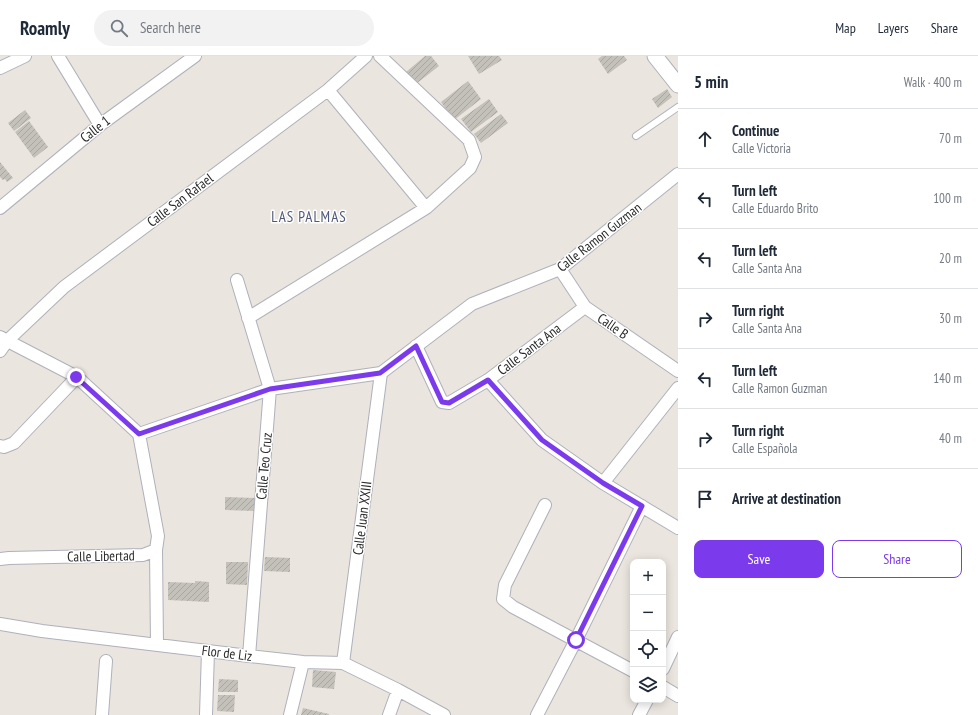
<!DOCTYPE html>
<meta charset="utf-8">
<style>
body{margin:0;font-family:"PT Sans Narrow",sans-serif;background:#f2f2f3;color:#1f2937}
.controls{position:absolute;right:12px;bottom:12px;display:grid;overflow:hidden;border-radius:8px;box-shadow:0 2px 10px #0003}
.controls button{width:36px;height:36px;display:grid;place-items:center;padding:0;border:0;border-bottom:1px solid #e0e1e3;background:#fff;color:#1f2937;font:20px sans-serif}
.stop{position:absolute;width:12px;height:12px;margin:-9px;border:3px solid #7c3aed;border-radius:50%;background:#fff}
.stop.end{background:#7c3aed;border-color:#fff;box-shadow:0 1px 4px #0008}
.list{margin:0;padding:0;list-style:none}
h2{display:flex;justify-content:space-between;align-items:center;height:52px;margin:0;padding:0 16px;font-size:17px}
h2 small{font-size:13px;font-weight:400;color:#747a83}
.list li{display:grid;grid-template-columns:26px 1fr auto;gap:12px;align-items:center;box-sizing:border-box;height:60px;padding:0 16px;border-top:1px solid #e0e1e3}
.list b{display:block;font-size:15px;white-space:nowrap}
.list p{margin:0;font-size:13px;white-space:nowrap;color:#747a83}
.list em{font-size:13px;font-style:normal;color:#747a83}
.actions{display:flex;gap:8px;padding:12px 16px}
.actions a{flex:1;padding:9px 0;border:1px solid #7c3aed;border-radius:8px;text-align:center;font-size:14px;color:#7c3aed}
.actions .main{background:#7c3aed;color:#fff}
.icon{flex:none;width:22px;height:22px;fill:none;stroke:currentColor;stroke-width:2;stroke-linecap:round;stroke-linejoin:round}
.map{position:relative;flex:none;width:678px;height:659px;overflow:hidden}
header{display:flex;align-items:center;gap:24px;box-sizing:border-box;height:56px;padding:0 20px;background:#fff;border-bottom:1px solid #e0e1e3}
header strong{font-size:19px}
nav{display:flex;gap:22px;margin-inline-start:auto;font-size:14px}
.search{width:280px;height:36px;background:#f2f2f3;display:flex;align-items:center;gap:10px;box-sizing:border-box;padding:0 14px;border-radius:22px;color:#747a83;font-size:15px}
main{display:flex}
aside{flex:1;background:#fff}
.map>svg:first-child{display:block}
.building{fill:url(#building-hatch)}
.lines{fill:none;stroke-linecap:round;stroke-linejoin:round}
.service-casing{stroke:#afb1ba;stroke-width:8}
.minor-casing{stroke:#afb1ba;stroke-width:14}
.tertiary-casing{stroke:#afb1ba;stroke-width:17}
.service{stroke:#fff;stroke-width:6}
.minor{stroke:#fff;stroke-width:12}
.tertiary{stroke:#fff;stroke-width:15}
.route{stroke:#7c3aed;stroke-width:5}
.labels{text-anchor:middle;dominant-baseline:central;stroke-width:3;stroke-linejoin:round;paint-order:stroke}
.street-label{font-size:14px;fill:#2b2b2b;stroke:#fff}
.neighbourhood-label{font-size:15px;letter-spacing:1px;fill:#505877;stroke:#fff}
</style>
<header>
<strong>Roamly</strong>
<div class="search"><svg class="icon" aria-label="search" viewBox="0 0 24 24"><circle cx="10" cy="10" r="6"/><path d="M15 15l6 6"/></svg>Search here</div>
<nav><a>Map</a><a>Layers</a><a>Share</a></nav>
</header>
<main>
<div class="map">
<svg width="678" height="659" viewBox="0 0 678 659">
<defs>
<pattern id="building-hatch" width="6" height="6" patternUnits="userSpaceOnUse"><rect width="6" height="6" fill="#c4c0ba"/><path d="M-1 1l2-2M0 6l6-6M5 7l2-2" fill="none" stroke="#a9a5a0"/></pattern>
</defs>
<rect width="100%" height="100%" fill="#ebe5df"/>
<path class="building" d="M425 0H431L439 10 416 28 406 16Z
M468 0H499L502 4 479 18Z
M602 0H624L627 4 608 18 598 3Z
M468 25 481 43 454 64 441 46Z
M667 33 672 41 658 52 652 43Z
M489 43 498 56 471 76 461 63Z
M25 54 31 62 14 75 8 67Z
M501 58 508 67 481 87 474 78Z
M29 65 48 91 34 102 15 76Z
M0 106 13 122 7 126 5 123 3 124 0 121Z
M225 441 255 442 254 455 225 454Z
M265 501 290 502V516L264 515Z
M226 506H248L247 529 226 528Z
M195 525 209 526V546L168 544V526L195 527Z
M313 614 336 616 334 633 312 631Z
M219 623 238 624V636H218Z
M218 639H235L234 656 217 655Z
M303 652 329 658V659H301Z"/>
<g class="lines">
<defs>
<path id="service" d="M636 80 678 51"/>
<path id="minor" d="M58 0 100 69
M0 12 25 0
M328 34 426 152
M0 152 100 69 195 0
M560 213 585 251 678 315
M237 224 270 333 249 600
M248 262 426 152 470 112 475 101 469 84 380 0
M0 281 77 321 139 378
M416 290 442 346 449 347 488 324 585 251
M0 295 7 285 64 231 328 34 366 0
M488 324 542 384 603 427 678 472
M139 378 270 333 381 317 472 248 560 213 678 118
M139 378 158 480 156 494 157 589
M0 390 4 391 14 387 77 321
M603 427 678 332
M545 449 505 529 503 543 513 551 633 615
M0 503 9 502 143 499 156 494
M0 568 42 575 249 600 303 606 343 607 398 634 444 659
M343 607 381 317
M663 613 678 581
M663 631 678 640
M102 659 106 605
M206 659 208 595
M290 659 303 606
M389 659 398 634
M537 659 576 584 642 450
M639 659 647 644"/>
<path id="tertiary" d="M655 0 678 29"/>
</defs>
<use href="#service" class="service-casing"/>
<use href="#minor" class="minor-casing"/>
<use href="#tertiary" class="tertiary-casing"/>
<use href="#service" class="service"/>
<use href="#minor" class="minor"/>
<use href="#tertiary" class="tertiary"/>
</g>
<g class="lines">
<path class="route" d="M76 321 139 378 270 333 380 317 416 290 442 346 449 347 488 324 542 384 603 427 642 450 576 584"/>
</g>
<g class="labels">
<g class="street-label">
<text transform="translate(95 73) rotate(-38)">Calle 1</text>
<text transform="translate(180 144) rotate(-37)">Calle San Rafael</text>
<text transform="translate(599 181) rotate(-38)">Calle Ramon Guzman</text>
<text transform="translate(613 270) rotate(35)">Calle B</text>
<text transform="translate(529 293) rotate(-37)">Calle Santa Ana</text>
<text transform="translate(264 410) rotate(-85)">Calle Teo Cruz</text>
<text transform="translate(362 462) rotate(-83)">Calle Juan XXIII</text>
<text transform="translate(101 500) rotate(-1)">Calle Libertad</text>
<text transform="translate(227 597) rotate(7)">Flor de Liz</text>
</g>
<g class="neighbourhood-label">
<text x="309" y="160">LAS PALMAS</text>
</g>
</g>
</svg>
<div class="controls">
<button>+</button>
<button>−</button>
<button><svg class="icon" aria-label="locate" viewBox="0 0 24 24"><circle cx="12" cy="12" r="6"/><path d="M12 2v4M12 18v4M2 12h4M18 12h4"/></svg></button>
<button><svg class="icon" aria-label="layers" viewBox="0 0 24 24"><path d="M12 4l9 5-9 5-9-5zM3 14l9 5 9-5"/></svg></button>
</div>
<div class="stop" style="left:576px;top:584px"></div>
<div class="stop end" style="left:76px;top:321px"></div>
</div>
<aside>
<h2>5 min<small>Walk · 400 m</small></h2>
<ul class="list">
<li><svg class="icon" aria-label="ahead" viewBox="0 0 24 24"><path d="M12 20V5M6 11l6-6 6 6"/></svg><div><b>Continue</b><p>Calle Victoria</p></div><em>70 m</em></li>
<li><svg class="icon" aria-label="left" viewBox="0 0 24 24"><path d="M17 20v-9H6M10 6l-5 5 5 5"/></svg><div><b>Turn left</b><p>Calle Eduardo Brito</p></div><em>100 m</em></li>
<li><svg class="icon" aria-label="left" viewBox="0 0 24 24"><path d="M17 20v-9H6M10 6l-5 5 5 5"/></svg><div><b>Turn left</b><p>Calle Santa Ana</p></div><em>20 m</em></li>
<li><svg class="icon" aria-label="right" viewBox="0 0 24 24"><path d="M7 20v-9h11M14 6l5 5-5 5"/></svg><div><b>Turn right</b><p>Calle Santa Ana</p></div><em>30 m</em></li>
<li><svg class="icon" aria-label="left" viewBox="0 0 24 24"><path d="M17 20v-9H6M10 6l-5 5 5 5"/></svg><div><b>Turn left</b><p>Calle Ramon Guzman</p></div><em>140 m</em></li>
<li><svg class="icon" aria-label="right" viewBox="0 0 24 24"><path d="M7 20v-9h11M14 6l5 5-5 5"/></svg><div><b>Turn right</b><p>Calle Española</p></div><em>40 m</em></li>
<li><svg class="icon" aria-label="arrive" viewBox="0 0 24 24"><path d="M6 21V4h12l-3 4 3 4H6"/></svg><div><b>Arrive at destination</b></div></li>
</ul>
<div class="actions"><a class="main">Save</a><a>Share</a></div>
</aside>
</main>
